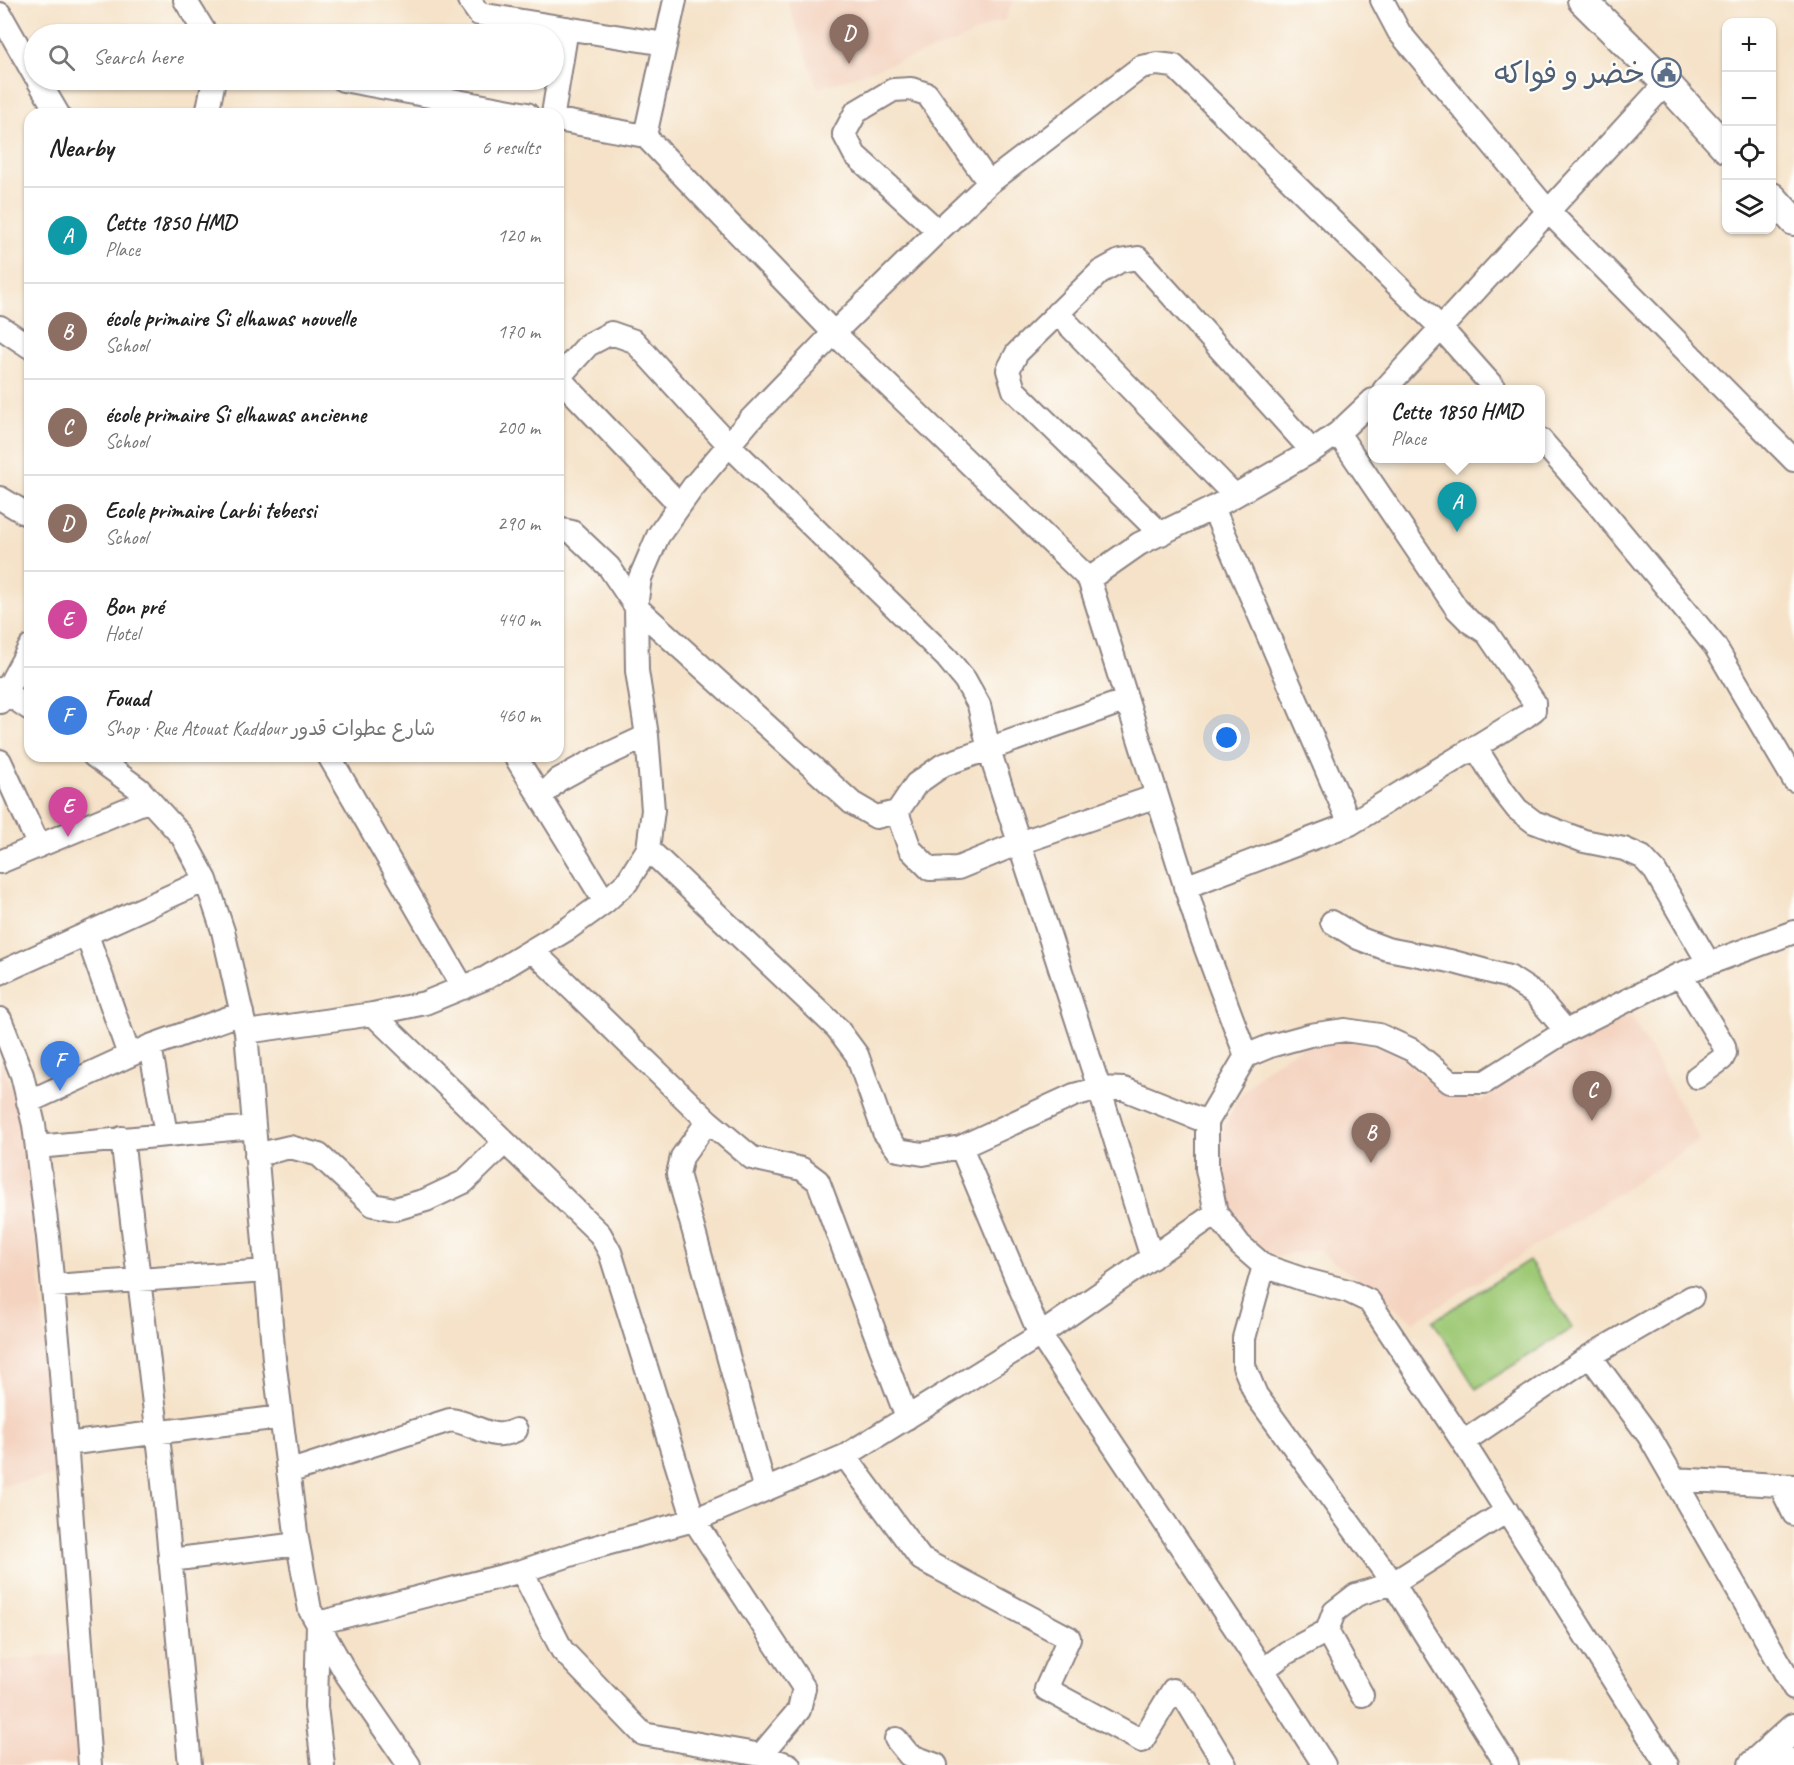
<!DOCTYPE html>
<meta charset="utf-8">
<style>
body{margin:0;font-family:Caveat,"Playpen Sans Arabic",sans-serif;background:#f2f2f2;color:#222}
.controls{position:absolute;right:18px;top:18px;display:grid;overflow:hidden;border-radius:12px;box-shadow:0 2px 4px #0004}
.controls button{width:54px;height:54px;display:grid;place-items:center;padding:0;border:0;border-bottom:2px solid #e0e0e0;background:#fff;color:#222;font:30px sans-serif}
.you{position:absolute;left:1227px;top:738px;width:21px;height:21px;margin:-15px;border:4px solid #fff;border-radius:50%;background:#1a73e8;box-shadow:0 0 0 9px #1a73e833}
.badge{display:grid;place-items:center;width:39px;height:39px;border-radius:50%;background:#0f766e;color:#fff;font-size:20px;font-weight:700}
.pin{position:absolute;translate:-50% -50px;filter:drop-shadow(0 2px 3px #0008)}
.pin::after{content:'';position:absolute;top:32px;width:21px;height:18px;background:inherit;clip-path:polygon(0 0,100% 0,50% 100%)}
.popup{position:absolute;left:1368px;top:385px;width:177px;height:78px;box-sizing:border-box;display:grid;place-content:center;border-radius:12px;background:#fff;filter:drop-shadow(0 2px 4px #0005);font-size:20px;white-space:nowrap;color:#767676}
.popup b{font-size:22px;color:#222}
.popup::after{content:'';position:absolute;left:50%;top:100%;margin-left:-12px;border:12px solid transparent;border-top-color:#fff}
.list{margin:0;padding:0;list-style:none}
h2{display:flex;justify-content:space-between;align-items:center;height:78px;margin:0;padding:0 24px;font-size:26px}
h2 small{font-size:20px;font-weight:400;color:#767676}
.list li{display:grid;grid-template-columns:39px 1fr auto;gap:18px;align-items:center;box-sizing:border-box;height:96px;padding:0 24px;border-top:2px solid #e0e0e0}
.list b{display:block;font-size:22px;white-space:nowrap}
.list p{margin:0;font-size:20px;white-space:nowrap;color:#767676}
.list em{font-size:20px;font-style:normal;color:#767676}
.icon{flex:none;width:33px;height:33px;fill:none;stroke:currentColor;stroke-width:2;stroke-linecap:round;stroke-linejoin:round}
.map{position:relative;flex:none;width:1794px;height:1765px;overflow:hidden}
.search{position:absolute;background:#fff;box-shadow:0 2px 4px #0004;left:24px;top:24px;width:540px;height:66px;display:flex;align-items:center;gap:15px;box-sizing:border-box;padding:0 21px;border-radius:33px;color:#767676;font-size:22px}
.panel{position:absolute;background:#fff;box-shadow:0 2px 4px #0004;left:24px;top:108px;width:540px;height:654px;border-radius:18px}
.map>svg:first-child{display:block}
.built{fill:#f4d3c0}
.green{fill:#9ec975;stroke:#607658;stroke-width:1.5}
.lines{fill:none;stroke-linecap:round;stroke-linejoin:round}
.minor-casing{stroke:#8c8282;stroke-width:26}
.major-casing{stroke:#8c8282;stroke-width:32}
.minor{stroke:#fff;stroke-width:22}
.major{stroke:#fff;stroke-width:28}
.labels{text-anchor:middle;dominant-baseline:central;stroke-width:4.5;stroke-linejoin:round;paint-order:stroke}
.service-label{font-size:30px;fill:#4e5e75;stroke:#fdfcf7;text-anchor:end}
</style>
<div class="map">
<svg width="1794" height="1765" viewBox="0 0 1794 1765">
<rect width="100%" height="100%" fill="#fdfcf7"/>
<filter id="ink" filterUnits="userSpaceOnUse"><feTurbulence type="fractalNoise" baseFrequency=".0167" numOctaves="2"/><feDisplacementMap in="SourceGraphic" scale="12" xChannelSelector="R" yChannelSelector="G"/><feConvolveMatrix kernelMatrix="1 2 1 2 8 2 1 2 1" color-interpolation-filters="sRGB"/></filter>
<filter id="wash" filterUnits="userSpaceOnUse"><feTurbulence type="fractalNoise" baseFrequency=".008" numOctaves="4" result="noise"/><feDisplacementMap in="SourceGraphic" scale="24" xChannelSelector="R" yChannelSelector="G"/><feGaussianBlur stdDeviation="1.35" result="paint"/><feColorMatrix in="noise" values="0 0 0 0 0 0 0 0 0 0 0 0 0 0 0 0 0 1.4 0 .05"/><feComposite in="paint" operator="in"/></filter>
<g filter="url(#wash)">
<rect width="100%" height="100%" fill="#f5e2c8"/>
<path class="built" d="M787 0H1013L1005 20 992 24 961 40 818 89Z
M1630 1014 1700 1140 1560 1231 1413 1322 1317 1249 1268 1258 1242 1233 1224 1193 1222 1132 1236 1101 1259 1075 1285 1056 1313 1041 1362 1042 1401 1056 1421 1076 1447 1092 1471 1094 1482 1103 1493 1090Z
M0 1056 25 1126 58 1476 0 1485Z
M70 1654 81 1765H0V1661Z"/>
<path class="green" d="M1529 1260 1572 1328 1476 1389 1433 1321Z"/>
</g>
<g filter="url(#ink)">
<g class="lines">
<defs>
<path id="minor" d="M185 0 206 34
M469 0 479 14 665 44
M1382 0 1399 32 1548 211 1794 460
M0 14 34 74
M38 80 58 114
M343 80 527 114
M207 114 214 80
M553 114 567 28
M558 120 645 136 834 333 1089 579 1200 933 1246 1056
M645 136 675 0
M938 231 855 155 844 134 856 112 893 90 911 89 927 94 989 183
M1057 313 1234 495
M0 327 30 347
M558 377 680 505
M558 378 588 345 611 333 634 341 729 445 947 658 965 680 979 705 989 750 1099 1088 1152 1258
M1384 390 1666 83
M1338 433 1457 609 1470 622 1487 633 1534 702V710L1526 716 1350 824
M1541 440 1600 507 1715 646 1794 780
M0 498 30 516
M558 529 572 532 609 567 636 607 852 803 876 817 897 812 916 784 943 765 1127 700
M1161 534 1014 390 1008 370 1017 353 1100 272 1120 261 1138 258 1312 451
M1089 579 1139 544 1213 508 1312 451 1338 433 1373 400
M0 689 30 709
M0 702 30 647
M1476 748 1503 791 1517 809 1534 822 1584 841 1624 849 1642 857 1655 871 1708 962
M94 756 139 789 182 836 206 880 223 931 246 1032 274 1359 296 1533 310 1610 347 1675 409 1765
M329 756 463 988
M515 756 605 902
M0 761 39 846
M541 797 558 780 589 763 647 736
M897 812 910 849 930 869 958 868 1019 843 1157 796
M648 849 837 1028 857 1055 884 1132 898 1150 923 1154 961 1147 1074 1095 1099 1088 1124 1089 1207 1122
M0 862 149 800
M1185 887 1350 824 1213 508
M1332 922 1358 938 1387 949 1450 961 1509 977 1535 994 1566 1031
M87 935 129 1055
M532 950 708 1121 752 1158 802 1169 818 1181 907 1418
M0 973 206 880
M1680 974 1724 1046 1725 1053 1722 1059 1697 1077
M373 1014 600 1234 610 1252 694 1520 804 1688 799 1710 761 1755 643 1734 562 1650 522 1571
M0 1019 22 1075 34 1125 48 1237 60 1360 90 1765
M246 1032 373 1014 425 1003 486 978 569 928 605 902 627 882 648 849 653 810 647 736 637 671 636 607 640 578 658 536 693 487 750 420 834 333 938 231 989 183 1141 67 1157 64 1174 66 1440 327 1496 390
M150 1046 166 1134
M28 1102 150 1046 242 1013
M708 1121 682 1157 678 1174 765 1490
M122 1138 161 1462 190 1765
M37 1147 254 1127
M961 1147 1040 1335 1263 1670 1286 1653 1327 1631 1334 1612 1356 1595 1393 1583 1507 1511
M256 1155 290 1147 319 1155 373 1205 395 1209 426 1200 464 1182 504 1143
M1264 1266 1244 1338V1366L1256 1395 1393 1583 1507 1765
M53 1286 266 1271
M1590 1356 1649 1436 1794 1688
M1463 1442 1590 1356 1692 1297
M66 1444 281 1417
M845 1456 921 1559 1069 1638 1046 1689 1142 1741 1173 1690 1186 1700 1225 1765
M288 1472 450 1420C474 1422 491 1443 516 1430
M1674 1479 1794 1486
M1780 1485 1794 1514
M170 1560 298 1544
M1327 1631 1362 1695
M1263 1670 1324 1765
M896 1739 909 1755 936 1765
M761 1755 789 1765
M323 1765 316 1707 318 1623 522 1571 588 1549 694 1520 845 1456 1040 1335 1216 1213
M1667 1765 1463 1442 1369 1301 1348 1291 1302 1279 1264 1266 1240 1245 1216 1213 1207 1169V1122L1246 1056 1270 1046 1310 1035 1345 1030 1379 1035 1412 1050 1450 1082H1485L1566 1031 1680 974 1794 932
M1753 1765 1794 1760"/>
<path id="major" d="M1582 0 1666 83 1726 148
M1772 197 1794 221
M1753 1765 1794 1728"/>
</defs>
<use href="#minor" class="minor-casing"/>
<use href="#major" class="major-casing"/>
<use href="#minor" class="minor"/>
<use href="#major" class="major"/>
</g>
</g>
<defs>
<symbol id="civic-ring" viewBox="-11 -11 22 22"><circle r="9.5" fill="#fdfcf7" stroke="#5c6f8a" stroke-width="1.5"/><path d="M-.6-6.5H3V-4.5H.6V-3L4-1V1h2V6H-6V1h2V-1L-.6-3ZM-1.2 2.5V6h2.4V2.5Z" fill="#5c6f8a"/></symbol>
</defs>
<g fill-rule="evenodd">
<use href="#civic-ring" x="1650" y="56" width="33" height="33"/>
</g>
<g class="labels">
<g class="service-label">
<text x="1645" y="73">خضر و فواكه</text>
</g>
</g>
</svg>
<div class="controls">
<button>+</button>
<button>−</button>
<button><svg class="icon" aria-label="locate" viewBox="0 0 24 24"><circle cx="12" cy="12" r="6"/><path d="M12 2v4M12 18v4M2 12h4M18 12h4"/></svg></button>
<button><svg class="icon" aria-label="layers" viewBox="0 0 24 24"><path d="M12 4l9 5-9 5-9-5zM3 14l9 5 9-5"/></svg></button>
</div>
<div class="you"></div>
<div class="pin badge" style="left:1457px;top:532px;background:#0f9aa8">A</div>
<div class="popup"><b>Cette 1850 HMD</b>Place</div>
<div class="pin badge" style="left:1371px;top:1163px;background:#8d6e63">B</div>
<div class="pin badge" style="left:1592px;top:1121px;background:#8d6e63">C</div>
<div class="pin badge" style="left:849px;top:64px;background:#8d6e63">D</div>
<div class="pin badge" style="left:68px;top:837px;background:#d1479c">E</div>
<div class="pin badge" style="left:60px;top:1091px;background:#3f7fe0">F</div>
<div class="search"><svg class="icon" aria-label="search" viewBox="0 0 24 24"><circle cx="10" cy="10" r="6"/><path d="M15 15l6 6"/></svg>Search here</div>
<section class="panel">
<h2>Nearby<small>6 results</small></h2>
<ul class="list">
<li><span class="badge" style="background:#0f9aa8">A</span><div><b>Cette 1850 HMD</b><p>Place</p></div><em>120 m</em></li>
<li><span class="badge" style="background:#8d6e63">B</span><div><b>école primaire Si elhawas nouvelle</b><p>School</p></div><em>170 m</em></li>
<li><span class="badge" style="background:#8d6e63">C</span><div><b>école primaire Si elhawas ancienne</b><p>School</p></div><em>200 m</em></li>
<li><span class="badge" style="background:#8d6e63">D</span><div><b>Ecole primaire Larbi tebessi</b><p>School</p></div><em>290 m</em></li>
<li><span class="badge" style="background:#d1479c">E</span><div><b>Bon pré</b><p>Hotel</p></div><em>440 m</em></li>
<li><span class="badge" style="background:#3f7fe0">F</span><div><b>Fouad</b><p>Shop · Rue Atouat Kaddour شارع عطوات قدور</p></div><em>460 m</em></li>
</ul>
</section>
</div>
